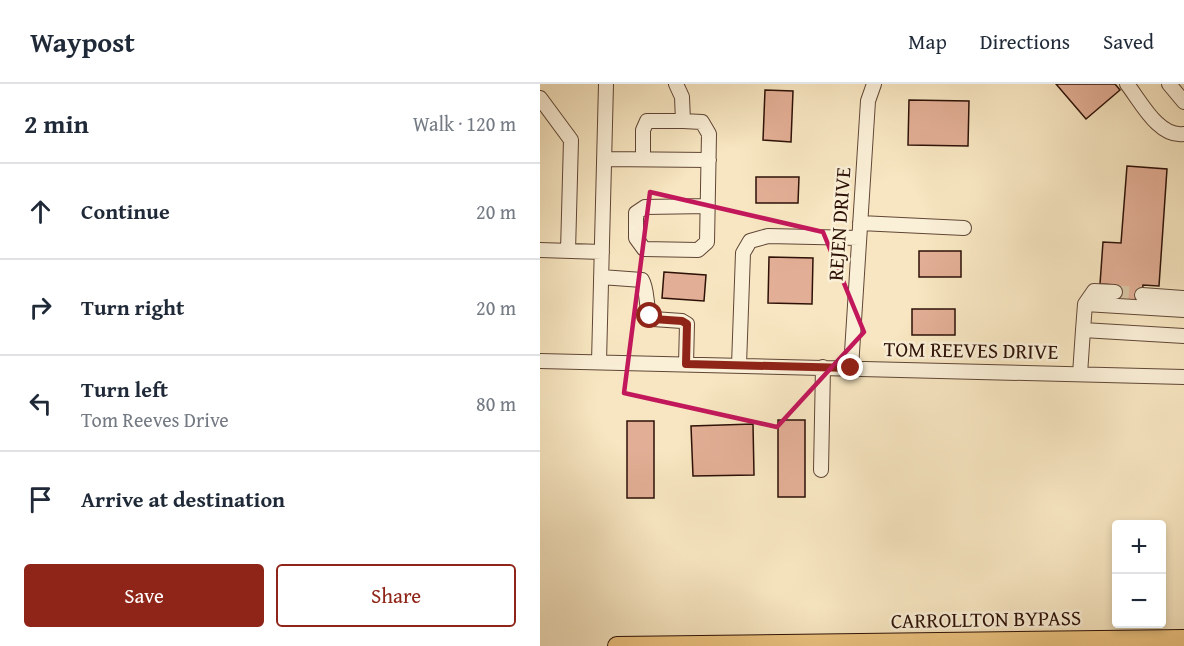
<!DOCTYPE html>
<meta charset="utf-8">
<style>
body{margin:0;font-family:"Gentium Book Plus",serif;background:#f6f6f7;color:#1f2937}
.controls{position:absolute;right:18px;bottom:18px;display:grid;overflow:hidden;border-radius:6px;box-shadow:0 3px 9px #0003}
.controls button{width:54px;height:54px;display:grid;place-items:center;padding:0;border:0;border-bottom:2px solid #e0e1e3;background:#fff;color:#1f2937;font:30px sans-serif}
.stop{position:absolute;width:18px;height:18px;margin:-14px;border:4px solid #8f2418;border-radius:50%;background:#fff}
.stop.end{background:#8f2418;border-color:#fff;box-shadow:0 2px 6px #0008}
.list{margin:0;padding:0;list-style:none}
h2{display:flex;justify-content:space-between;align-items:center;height:78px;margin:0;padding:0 24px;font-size:26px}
h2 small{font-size:20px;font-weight:400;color:#747a83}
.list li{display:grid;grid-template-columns:39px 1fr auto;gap:18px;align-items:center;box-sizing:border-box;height:96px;padding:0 24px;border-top:2px solid #e0e1e3}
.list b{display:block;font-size:22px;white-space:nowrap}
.list p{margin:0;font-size:20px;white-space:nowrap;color:#747a83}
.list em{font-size:20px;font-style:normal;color:#747a83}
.actions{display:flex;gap:12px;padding:18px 24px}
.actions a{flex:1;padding:14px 0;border:2px solid #8f2418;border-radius:6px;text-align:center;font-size:21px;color:#8f2418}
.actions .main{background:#8f2418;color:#fff}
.icon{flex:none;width:33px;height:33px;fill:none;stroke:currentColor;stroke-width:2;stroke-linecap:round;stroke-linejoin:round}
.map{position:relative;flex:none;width:644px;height:562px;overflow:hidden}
header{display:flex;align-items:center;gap:36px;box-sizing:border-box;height:84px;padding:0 30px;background:#fff;border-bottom:2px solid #e0e1e3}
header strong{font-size:28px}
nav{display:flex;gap:33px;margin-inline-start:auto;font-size:21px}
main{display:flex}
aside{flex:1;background:#fff}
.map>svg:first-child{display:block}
.building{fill:#e2ae95;stroke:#2d1107;stroke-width:1.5}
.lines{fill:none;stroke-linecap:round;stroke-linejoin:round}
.minor-tunnel{stroke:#d9c6a5;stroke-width:14;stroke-dasharray:14 7;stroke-linecap:butt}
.minor-casing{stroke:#604636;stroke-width:16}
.major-casing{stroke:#2d1107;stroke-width:20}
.minor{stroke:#faefd7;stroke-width:14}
.major{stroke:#ecc380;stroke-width:18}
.route{stroke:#8f2418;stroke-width:8}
.marked{fill:none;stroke:#c2185b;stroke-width:4.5;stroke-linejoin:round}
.labels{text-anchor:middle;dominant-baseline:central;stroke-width:5;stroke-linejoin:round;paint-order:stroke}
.street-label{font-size:21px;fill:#2d1107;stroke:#faefd7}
</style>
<header>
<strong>Waypost</strong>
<nav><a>Map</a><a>Directions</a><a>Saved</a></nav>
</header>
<main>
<aside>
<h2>2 min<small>Walk · 120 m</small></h2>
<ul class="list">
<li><svg class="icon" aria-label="ahead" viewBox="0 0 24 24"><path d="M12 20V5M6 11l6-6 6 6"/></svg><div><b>Continue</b></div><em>20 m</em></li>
<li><svg class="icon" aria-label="right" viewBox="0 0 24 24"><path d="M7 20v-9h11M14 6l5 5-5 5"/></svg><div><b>Turn right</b></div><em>20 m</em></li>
<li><svg class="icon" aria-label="left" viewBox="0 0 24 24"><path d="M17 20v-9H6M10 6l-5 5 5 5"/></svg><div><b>Turn left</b><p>Tom Reeves Drive</p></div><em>80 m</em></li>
<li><svg class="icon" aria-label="arrive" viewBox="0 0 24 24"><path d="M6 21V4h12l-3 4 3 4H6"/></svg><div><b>Arrive at destination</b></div></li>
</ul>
<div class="actions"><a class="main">Save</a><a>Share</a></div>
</aside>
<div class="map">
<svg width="644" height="562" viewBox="0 0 644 562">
<rect width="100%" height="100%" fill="#f7e6c1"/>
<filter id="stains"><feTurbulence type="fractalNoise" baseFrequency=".00333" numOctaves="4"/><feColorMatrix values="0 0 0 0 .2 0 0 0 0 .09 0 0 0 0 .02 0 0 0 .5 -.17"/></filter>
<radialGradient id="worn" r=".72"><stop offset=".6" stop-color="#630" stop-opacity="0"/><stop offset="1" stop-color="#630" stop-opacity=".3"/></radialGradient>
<path class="building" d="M516 0H575L580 6 546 35Z
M225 6 253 7 251 58 223 56Z
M369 16 429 17 428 62 368 61Z
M587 82 627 85 619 202 603 201 601 221 574 219 575 201 560 200 563 158 581 159Z
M216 93H259L258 119H216Z
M379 167H421V193H379Z
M229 173 273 174 272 220 228 219Z
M124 188 166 191 164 217 122 214Z
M372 225H415V251H372Z
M238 336H265V413H238Z
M87 337H114V414H87Z
M213 340 214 391 153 392 151 342Z"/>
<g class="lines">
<path class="minor-tunnel" d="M575 208 602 211"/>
<defs>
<path id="minor" d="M136 0 142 13 143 37 162 38 169 50 167 158 158 166 104 165 96 154V129L105 123 168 122
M587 0C601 18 619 54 644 50
M629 0 644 18
M0 14 31 56 28 167
M64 75 169 76
M103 75V46L107 37H143
M320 139 424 144
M0 166 62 168
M61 193 102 196C109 208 104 226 113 235L142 237 147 240 146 280
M602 211 643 214 644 216
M545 220 644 226
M543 246 545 220 554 207 575 208
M0 277 644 293
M59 278 66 0
M199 281 203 169 210 157 228 152 319 154
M311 284 328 17 334 0
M540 290 543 246 644 252
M281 386 283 283"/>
<path id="major" d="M77 562 644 555"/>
</defs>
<use href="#minor" class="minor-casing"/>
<use href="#major" class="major-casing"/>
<use href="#minor" class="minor"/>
<use href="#major" class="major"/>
</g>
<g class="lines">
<path class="route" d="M110 232 113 235 142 237 147 240 146 280 311 284"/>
</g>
<path class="marked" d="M110 108 283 148 324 248 237 343 84 309Z"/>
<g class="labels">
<g class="street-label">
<text transform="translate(299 140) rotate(-86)">REJEN DRIVE</text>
<text transform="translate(431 266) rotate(1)">TOM REEVES DRIVE</text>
<text transform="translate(446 535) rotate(-1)">CARROLLTON BYPASS</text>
</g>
</g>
<rect width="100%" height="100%" filter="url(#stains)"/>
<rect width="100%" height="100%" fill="url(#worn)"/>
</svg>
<div class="controls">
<button>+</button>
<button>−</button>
</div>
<div class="stop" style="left:110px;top:232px"></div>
<div class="stop end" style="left:311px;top:284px"></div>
</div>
</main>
